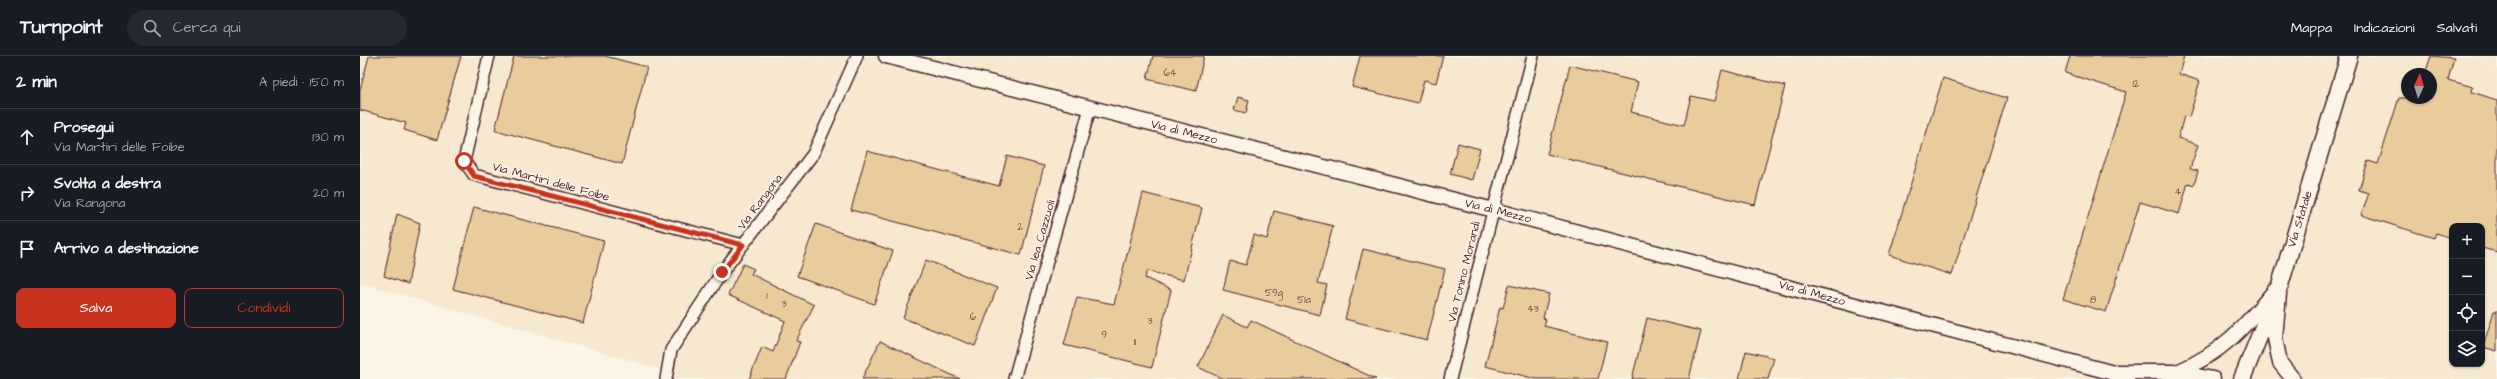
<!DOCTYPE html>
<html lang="it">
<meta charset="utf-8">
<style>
body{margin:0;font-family:"Architects Daughter",sans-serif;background:#242831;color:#f1f3f6}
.controls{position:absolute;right:12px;bottom:12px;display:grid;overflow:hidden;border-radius:8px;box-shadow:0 1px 3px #0004}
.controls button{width:36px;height:36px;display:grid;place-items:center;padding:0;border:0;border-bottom:1px solid #363941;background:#171b24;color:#f1f3f6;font:20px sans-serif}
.compass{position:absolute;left:2041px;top:12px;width:36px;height:36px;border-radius:50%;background:#171b24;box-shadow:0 1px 3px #0004;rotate:4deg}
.stop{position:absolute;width:12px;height:12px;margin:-9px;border:3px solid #c8321e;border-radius:50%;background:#fff}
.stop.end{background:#c8321e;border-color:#fff;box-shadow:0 1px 4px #0008}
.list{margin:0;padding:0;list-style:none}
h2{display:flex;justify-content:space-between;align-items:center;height:52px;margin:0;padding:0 16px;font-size:17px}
h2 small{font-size:13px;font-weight:400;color:#9ea1a6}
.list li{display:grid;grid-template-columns:26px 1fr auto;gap:12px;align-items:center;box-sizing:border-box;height:56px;padding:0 16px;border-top:1px solid #363941}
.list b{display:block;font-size:15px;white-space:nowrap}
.list p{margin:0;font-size:13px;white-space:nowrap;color:#9ea1a6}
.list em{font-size:13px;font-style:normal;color:#9ea1a6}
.actions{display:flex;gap:8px;padding:12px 16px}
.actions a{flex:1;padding:9px 0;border:1px solid #c8321e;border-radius:8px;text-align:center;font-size:14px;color:#c8321e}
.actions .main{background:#c8321e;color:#fff}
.icon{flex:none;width:22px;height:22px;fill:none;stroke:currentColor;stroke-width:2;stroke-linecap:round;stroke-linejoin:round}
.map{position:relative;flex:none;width:2137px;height:323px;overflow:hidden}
header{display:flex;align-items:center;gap:24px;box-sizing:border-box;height:56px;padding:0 20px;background:#171b24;border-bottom:1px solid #363941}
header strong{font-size:19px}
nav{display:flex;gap:22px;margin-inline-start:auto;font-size:14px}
.search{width:280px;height:36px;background:#242831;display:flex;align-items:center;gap:10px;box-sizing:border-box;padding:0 14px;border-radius:22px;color:#9ea1a6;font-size:15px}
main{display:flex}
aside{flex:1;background:#171b24}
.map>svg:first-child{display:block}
.built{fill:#f6e9cf;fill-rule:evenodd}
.building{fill:#e8cc9c;stroke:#4a1f2b}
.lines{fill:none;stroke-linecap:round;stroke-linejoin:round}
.minor-casing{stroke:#4a1f2b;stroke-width:14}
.tertiary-casing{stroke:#4a1f2b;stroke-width:17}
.secondary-casing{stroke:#4a1f2b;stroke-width:19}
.minor{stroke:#fcf5e5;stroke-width:11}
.tertiary{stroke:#fcf5e5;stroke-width:14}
.secondary{stroke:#fcf5e5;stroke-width:16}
.route{stroke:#c8321e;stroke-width:5}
.labels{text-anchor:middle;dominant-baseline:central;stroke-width:3;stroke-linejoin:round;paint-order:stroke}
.number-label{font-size:10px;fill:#724a47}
.street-label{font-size:12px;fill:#4a1f2b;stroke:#fcf5e5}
</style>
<header>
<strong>Turnpoint</strong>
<div class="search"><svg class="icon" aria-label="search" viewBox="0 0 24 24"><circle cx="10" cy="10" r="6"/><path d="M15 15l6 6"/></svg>Cerca qui</div>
<nav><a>Mappa</a><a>Indicazioni</a><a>Salvati</a></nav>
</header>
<main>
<aside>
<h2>2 min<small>A piedi · 150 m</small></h2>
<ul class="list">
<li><svg class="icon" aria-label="ahead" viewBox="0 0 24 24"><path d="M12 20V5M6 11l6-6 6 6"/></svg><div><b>Prosegui</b><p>Via Martiri delle Foibe</p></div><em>130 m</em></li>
<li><svg class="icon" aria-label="right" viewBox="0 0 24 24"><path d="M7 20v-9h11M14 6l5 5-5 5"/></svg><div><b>Svolta a destra</b><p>Via Rangona</p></div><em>20 m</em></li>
<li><svg class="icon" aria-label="arrive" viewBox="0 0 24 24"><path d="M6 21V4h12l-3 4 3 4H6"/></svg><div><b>Arrivo a destinazione</b></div></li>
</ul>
<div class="actions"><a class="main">Salva</a><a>Condividi</a></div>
</aside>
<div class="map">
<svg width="2137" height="323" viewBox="0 0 2137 323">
<rect width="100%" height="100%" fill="#fcf5e5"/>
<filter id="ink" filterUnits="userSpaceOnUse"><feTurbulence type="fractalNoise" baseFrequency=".025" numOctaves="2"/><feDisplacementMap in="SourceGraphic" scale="8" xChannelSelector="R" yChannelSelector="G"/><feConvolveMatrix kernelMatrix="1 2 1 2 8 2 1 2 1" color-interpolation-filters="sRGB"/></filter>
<g filter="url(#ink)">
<path class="built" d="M0 0H2137V323H305L306 315 0 227ZM2047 18H2071V42H2047ZM2092 170H2122V308H2092Z"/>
<path class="building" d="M9 0H101L77 84 44 74 46 67 0 54V34Z
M154 0H245L287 11 262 108 135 74Z
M793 0H844L836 35 787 23Z
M1000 0H1083L1076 27 1064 24 1058 47 992 31Z
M1710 0H1824L1819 18 1840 25 1829 61 1824 60 1818 82 1838 89 1830 113 1838 115 1834 129 1828 127 1819 158 1780 146 1746 256 1703 243 1766 36 1705 17Z
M2071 0 2094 2 2088 24 2113 31 2112 36 2137 44V196L2122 192V170H2092V182L2076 177 2074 182 2001 159 2009 137 1999 134 2008 105 2018 108 2039 42H2071V18H2065Z
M1210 9 1278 26 1271 56 1324 69 1331 40 1354 45 1362 14 1425 30 1395 149 1187 98Z
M1583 22 1647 42 1592 219 1529 199Z
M878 41 889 44 886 57 874 54Z
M1098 87 1120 93 1112 124 1090 118Z
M507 95 639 130 647 100 684 110 661 199 491 154Z
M783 137 842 152 824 224 787 215 785 222 811 234 792 311 704 289 717 241 754 248Z
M114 151 244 185 223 267 93 233Z
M914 155 973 170 958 227 967 229 960 259 863 234 870 205 886 209 894 179 907 183Z
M37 158 60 167 48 228 24 220Z
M456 168 533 195 514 248 437 220Z
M1003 193 1085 213 1067 284 985 263Z
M566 204 637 232 615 290 543 262Z
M383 208 394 213 391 218 454 249 436 285 440 286 426 323H389L402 291 413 296 425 265 368 239Z
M1149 229 1189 238 1183 262 1186 263 1184 270 1247 286 1238 323H1176L1125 310 1140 251 1143 252Z
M2134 255H2137V295L2123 291Z
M863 259 887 271 891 264 1016 323H863L838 311Z
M1287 262 1341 275 1329 323H1272Z
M520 285 600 323H502Z
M1386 295 1414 302 1408 323H1379Z"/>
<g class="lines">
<defs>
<path id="minor" d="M129 0 104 105 114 119 383 189
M306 323 311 294 362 216 453 98 497 0
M654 323 730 52
M1090 323 1173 0"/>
<path id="tertiary" d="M526 0 1134 154 1750 316 1767 323
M1919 238 1915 282 1920 307 1933 323
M1756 316H1817L1853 323
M1817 316C1863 297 1884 271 1916 233"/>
<path id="secondary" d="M1882 323 1920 229 1989 0"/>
</defs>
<use href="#minor" class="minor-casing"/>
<use href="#tertiary" class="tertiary-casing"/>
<use href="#secondary" class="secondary-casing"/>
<use href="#minor" class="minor"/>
<use href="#tertiary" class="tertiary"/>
<use href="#secondary" class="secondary"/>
</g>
</g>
<g class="lines" filter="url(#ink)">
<path class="route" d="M104 105 114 120 383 189 362 216"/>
</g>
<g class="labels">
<g class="number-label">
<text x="810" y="17">64</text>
<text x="1776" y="28">12</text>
<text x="1818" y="136">4</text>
<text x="660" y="171">2</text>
<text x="914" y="237">59g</text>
<text x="407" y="240">1</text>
<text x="944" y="244">51a</text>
<text x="1733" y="244">8</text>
<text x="424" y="248">3</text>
<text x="1173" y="253">43</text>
<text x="613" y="261">6</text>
<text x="790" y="265">3</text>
<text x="744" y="279">9</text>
<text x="775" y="286">11</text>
</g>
<g class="street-label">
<text transform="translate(824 76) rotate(14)">Via di Mezzo</text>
<text transform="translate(191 126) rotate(15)">Via Martiri delle Foibe</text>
<text transform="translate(400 146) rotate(-53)">Via Rangona</text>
<text transform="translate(1138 155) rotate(14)">Via di Mezzo</text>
<text transform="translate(1940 163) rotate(-73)">Via Statale</text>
<text transform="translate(680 184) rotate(-74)">Via lea Cazzuoli</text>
<text transform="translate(1104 216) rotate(-76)">Via Tonino Morandi</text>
<text transform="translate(1452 237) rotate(15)">Via di Mezzo</text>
</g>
</g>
</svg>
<div class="controls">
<button>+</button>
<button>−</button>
<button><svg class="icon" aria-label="locate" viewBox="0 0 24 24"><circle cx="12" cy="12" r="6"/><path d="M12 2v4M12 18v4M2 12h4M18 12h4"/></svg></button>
<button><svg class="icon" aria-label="layers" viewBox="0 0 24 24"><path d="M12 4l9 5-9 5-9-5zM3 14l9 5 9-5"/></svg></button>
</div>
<svg class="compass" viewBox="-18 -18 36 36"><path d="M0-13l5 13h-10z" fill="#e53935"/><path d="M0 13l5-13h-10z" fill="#9ea1a6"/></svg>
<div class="stop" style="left:104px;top:105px"></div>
<div class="stop end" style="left:362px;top:216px"></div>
</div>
</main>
